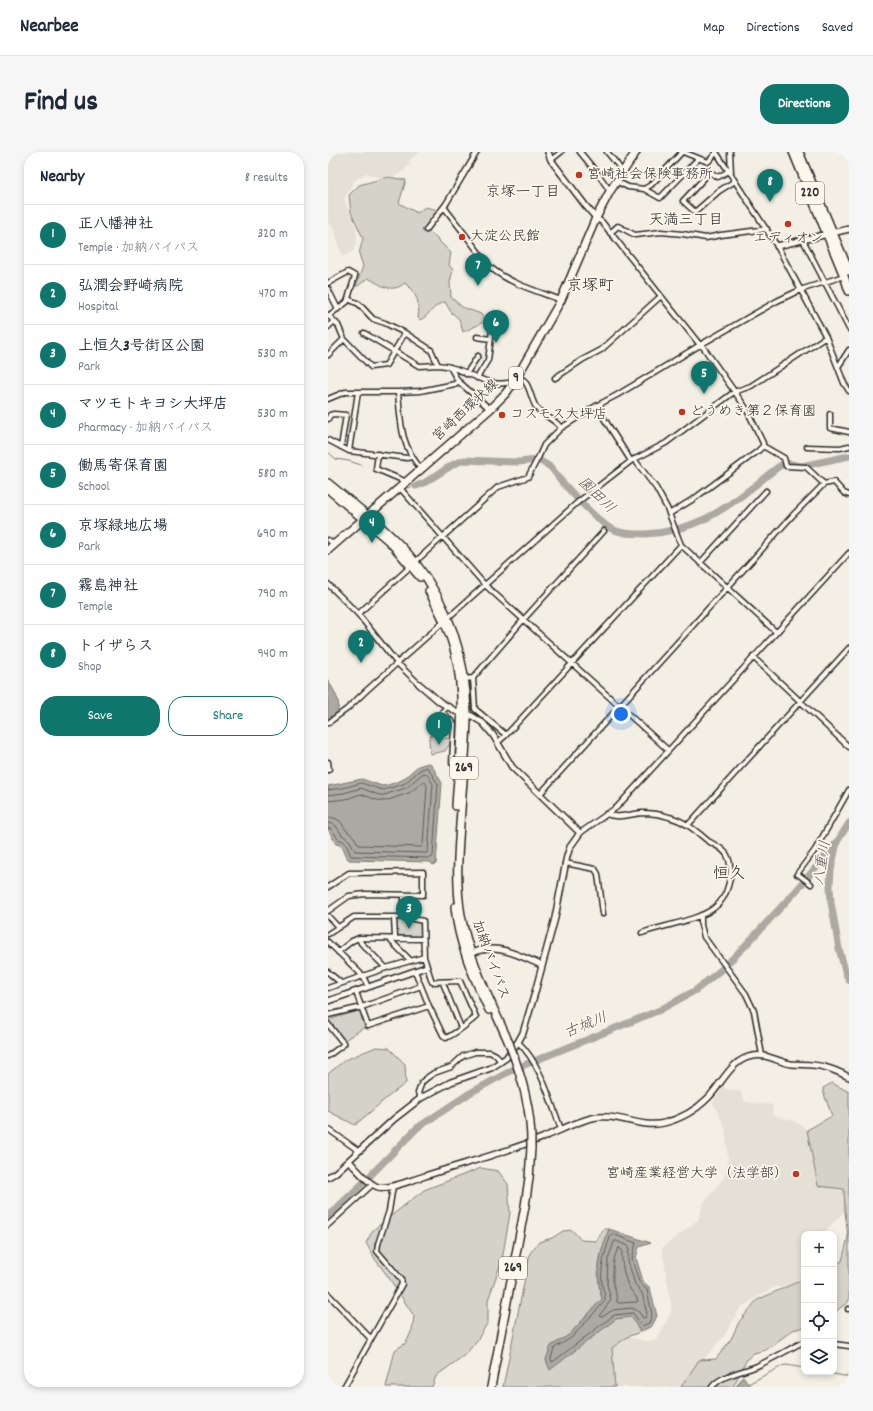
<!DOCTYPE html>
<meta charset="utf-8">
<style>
body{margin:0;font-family:Dekko,"Klee One",sans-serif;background:#f6f6f7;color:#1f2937}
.controls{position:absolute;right:12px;bottom:12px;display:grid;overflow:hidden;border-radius:8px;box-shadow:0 2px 6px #0003}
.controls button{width:36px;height:36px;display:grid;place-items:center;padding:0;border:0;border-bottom:1px solid #e0e1e3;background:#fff;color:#1f2937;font:20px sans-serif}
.you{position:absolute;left:293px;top:562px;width:14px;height:14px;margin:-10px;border:3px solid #fff;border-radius:50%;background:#1a73e8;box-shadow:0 0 0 6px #1a73e833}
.badge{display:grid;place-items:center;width:26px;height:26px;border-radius:50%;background:#0f766e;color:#fff;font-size:13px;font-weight:700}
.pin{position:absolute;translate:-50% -33px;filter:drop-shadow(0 1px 2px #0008)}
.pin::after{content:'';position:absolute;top:21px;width:14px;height:12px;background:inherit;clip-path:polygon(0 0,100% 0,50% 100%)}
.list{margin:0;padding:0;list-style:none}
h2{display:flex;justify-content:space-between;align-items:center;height:52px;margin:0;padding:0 16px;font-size:17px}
h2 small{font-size:13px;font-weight:400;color:#747a83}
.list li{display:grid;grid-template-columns:26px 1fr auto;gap:12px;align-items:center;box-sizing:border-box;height:60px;padding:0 16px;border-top:1px solid #e0e1e3}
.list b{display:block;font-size:15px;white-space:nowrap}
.list p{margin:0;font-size:13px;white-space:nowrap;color:#747a83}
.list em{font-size:13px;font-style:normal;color:#747a83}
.actions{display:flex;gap:8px;padding:12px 16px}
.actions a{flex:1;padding:9px 0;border:1px solid #0f766e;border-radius:16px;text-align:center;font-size:14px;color:#0f766e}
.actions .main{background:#0f766e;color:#fff}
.icon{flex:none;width:22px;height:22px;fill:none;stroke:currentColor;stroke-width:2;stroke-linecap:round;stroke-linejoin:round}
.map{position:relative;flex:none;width:521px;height:1235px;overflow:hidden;border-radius:16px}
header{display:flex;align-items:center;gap:24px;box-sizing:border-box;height:56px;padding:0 20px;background:#fff;border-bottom:1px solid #e0e1e3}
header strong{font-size:19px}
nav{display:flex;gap:22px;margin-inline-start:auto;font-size:14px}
.intro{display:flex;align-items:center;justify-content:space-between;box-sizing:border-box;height:96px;padding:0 24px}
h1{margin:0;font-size:28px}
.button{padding:10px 18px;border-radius:16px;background:#0f766e;color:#fff;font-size:14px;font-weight:700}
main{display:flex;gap:24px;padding:0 24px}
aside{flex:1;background:#fff;border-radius:16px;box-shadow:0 2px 6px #0003}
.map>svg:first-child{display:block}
.built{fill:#e4e0d6}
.green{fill:#d5d2c9;stroke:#807e7a}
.water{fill:#aca9a2;stroke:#787772}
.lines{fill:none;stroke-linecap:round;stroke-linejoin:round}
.shore{stroke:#5f5d5b;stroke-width:1}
.stream{stroke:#787772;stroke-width:1}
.river{stroke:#aca9a2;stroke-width:7}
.minor-casing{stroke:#2b2b2b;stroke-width:7}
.tertiary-casing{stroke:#2b2b2b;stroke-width:8}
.primary-casing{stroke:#2b2b2b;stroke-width:10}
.trunk-casing{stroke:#2b2b2b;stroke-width:10}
.minor{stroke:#fbf7ec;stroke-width:4}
.tertiary{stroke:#fbf7ec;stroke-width:5}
.primary{stroke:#fbf7ec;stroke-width:7}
.trunk{stroke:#fbf7ec;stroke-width:7}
.trunk-bridge-casing{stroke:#2b2b2b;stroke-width:10;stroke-linecap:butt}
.trunk-bridge{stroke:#fbf7ec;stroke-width:7}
.poi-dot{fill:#c8321e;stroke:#fbf7ec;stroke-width:1.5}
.labels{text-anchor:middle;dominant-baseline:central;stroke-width:3.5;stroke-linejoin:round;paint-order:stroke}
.shield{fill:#fbf7ec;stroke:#696865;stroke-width:1}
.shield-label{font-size:13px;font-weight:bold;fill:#2b2b2b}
.poi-label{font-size:14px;fill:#2b2b2b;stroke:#fbf7ec;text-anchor:start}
.street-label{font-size:14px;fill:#2b2b2b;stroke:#fbf7ec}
.neighbourhood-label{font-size:15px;fill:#2b2b2b;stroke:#fbf7ec}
.water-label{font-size:15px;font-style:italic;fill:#585755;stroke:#fbf7ec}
.quarter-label{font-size:16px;fill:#2b2b2b;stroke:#fbf7ec}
</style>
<header>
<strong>Nearbee</strong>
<nav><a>Map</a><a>Directions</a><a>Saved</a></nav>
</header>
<div class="intro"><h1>Find us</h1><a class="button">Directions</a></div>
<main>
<aside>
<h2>Nearby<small>8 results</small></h2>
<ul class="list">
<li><span class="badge">1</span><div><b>正八幡神社</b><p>Temple · 加納バイパス</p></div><em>320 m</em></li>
<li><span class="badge">2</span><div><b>弘潤会野崎病院</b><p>Hospital</p></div><em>470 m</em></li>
<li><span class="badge">3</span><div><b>上恒久3号街区公園</b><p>Park</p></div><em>530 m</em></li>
<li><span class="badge">4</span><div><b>マツモトキヨシ大坪店</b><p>Pharmacy · 加納バイパス</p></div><em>530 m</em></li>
<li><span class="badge">5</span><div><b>働馬寄保育園</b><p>School</p></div><em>580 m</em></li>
<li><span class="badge">6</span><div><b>京塚緑地広場</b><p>Park</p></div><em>690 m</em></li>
<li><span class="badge">7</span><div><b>霧島神社</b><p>Temple</p></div><em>790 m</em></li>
<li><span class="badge">8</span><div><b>トイザらス</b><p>Shop</p></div><em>940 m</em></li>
</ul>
<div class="actions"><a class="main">Save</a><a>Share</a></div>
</aside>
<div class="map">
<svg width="521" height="1235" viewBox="0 0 521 1235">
<rect width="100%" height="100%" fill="#f3efe4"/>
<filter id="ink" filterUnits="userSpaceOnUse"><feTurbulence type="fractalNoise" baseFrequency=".025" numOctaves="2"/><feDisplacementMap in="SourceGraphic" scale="8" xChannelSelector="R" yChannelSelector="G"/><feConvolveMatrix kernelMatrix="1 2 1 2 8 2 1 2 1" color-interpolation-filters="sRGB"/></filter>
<g filter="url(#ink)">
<path class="built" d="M10 0H92L80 9 82 12 76 19 65 25 60 24 52 26 38 21 26 29 16 47 28 75 29 89 25 99 14 105 6 77 0 71V6Z
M394 936 412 939 417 950 445 953 444 963 469 970 479 978 490 1034 516 1037 517 1059 498 1078 501 1082H476V1136L447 1135 413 1155 396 1184 376 1207 356 1235H287L284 1196 299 1185 317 1189 329 1188 344 1158 334 1096 370 1068 375 1052 397 1024 400 1007 397 975 385 951Z"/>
<path class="green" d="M60 25 78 28 71 51 89 61 97 55 110 58 98 76 123 101 121 113 125 118 122 130 123 145 134 155 153 162 157 169 148 174 135 180 131 167 123 160 117 150C106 152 102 163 92 168L90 166C93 151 88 141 77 131 63 142 53 133 40 126L30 134H28L35 114 31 102 35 86 23 60 21 43 31 33Z
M103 583 123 587 124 589 117 599 102 602 101 588Z
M73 766 94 771V785L69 783 68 768Z
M33 858 37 875 15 889 0 868Z
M48 895 61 896 77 912 78 931 61 944 27 973 0 959V922L17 908Z
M504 931 521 940V1149L506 1161V1113L514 1109 520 1085 517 1059 516 1037 490 1034 479 978 504 964 496 942 495 936Z
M153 1016 170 1019 180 1032 182 1061 174 1108 160 1148V1170L150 1187 138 1202 108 1224 104 1235H58L67 1198 78 1191 84 1178 86 1164 61 1126 47 1107 38 1091 45 1078 96 1038Z
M276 1077H281C272 1102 266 1120 274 1147L241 1183 223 1194 218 1208 222 1217 288 1166 304 1165 312 1180 299 1185 284 1196 287 1235H175L202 1101 211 1090 224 1086 235 1079 244 1078 253 1088 268 1089Z
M476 1127V1175L465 1178 438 1198 426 1201 419 1207 405 1235H353L371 1208 388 1207 403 1187 411 1170 429 1148Z"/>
<path class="water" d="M0 528C8 543 19 557 0 568Z
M100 611 103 612 114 631 108 712 105 713 102 710 21 708C15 702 17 693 8 692L0 677V634L34 627 54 634 60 633 74 628 90 614Z
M281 1077 323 1091 311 1095 308 1106 315 1129 322 1136 329 1164 324 1174 312 1180 304 1165 288 1167 222 1218 218 1208 223 1194 241 1183 274 1147C267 1120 272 1102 281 1077Z
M415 1224 423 1235H408Z"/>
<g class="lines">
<path class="shore" d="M0 638 15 636 33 631 55 638 76 632 92 618 99 615 110 632 105 704 103 706 23 704 18 692 15 689 10 687 4 677 0 676
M0 643 16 641 33 636 51 643H56L78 636 94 622 97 621 99 622 105 632 100 699 99 701 27 699 22 689 14 683 8 674 4 672 0 671
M0 649 18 647 33 642 49 648 57 649 81 641 95 630H97L99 634 95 693 93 695 31 693 26 685 18 678 12 669 6 666 0 665
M285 1082 308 1091 304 1107 311 1130 319 1138 324 1163 321 1171 314 1174 305 1161 286 1163 226 1209 224 1210 223 1207 226 1196 243 1186 277 1149C278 1143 275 1139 274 1133 272 1116 277 1099 283 1083Z
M288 1089 301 1094 300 1109 307 1132 314 1141 319 1162 317 1166H315L310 1159 304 1156 285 1158 274 1165 271 1164 283 1148 279 1132 280 1107 286 1090Z
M291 1096 294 1098C293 1110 296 1125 301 1135 304 1141 308 1143 310 1149L308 1150 291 1151 289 1150C289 1143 286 1137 285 1131 285 1120 284 1104 291 1096Z"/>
<path class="stream" d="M0 300 8 307 21 309 33 313
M49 320 71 330
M80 336 88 334
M495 1220 521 1225
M421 1235 422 1231 454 1214 458 1213 476 1216"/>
<path class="river" d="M88 334 96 331 126 312 136 308 190 310 210 308C215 311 222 313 225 318 228 322 231 326 234 330 247 344 260 359 275 371 287 382 303 382 318 382 363 379 391 362 425 335 436 327 445 317 457 311L474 314 521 304
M521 671 509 690 503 718 502 734 503 750 511 797 518 822 521 828
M0 1064 35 1031 89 976 142 941 184 918 332 858 368 838 394 817 415 796 468 739 509 690"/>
<defs>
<path id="minor" d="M252 0 270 22 282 39
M279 0 289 12 294 20
M355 0 380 10 388 1
M388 0 449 94 498 185 516 231 521 239
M402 0 403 21
M223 8 233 0
M401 19 390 25 382 20 355 49 367 60 391 39 407 29
M288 29 300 35 316 37 332 46 370 7
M316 37 323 33 354 0
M116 55 162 115C182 132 209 139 233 148
M268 66 274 70 372 193 373 192 418 256 435 291V294L430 299 367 346 341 362
M98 78 118 52 149 0
M282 81 290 74 307 83 333 80 355 82 378 86 393 83 439 77
M475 88 521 177
M0 131 20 120 27 124 19 150 0 164
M0 137 10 157
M20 147 31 152 45 167 57 171 77 181 103 198 110 213C129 214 146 226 164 231 173 233 186 230 196 228 202 235 203 247 208 255 215 264 227 267 233 276
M0 163 10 173 16 187 43 215 58 213 77 181
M0 175 6 169
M36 181 91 214 110 213
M149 185 163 187
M0 203 16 187
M122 215 130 229 162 257
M510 215 521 198
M138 222 150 204
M149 226 160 208 165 171
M227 226 254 208 273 198 333 144
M30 240 21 299 79 306 83 305
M70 240C73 273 72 291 93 317
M0 247 17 240H70L92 239 127 232 130 229
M268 254 303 309
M502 262V276L521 280
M0 267 2 263 6 262 18 263 13 295
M0 288 21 299
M435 294 456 306 458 314 478 315 496 332
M479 295 512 296 521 294
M50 302 48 317 79 330
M305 308 306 307 328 336 339 356 353 393 448 480
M72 336 157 433 340 598
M0 388 7 392
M87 410 170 335 200 325 211 304 216 293 233 276 268 254 289 243 331 218 372 193 449 149 472 138 516 124
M372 411 438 339
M0 432 30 462 69 511 91 532
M30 462 83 414
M425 505 521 595
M145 526 147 557 178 583
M137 527 145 526 196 467 276 379
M119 555 114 560 126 572 124 611
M0 571 19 557 39 538 250 350 303 309 338 291 406 240 423 234 498 185
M170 590 178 583 353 393
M0 610 1 617 0 618
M212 642 465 363 496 332 506 330 516 341 521 343
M278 662C290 667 302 662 314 661 324 661 332 662 341 665 357 669 368 679 380 689 387 693 395 696 399 703 407 719 400 746 386 756 371 768 334 774 314 781
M360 673 521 496
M252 681 289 655 521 401
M237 711 267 717 270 722 275 762
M469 722 487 698 521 638
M471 723 483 732
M0 735 21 721 95 720V743L37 742 21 744 0 759
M373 763V773L376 785 418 842 426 859 434 903
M0 764 10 775
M76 765V743
M66 766 67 786
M0 782 26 765H76L95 769 96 805 104 830 132 829 148 865C138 873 129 881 118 886L115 883 101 854 87 819
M31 786 33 791 58 816
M61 787 83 809
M0 790 35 824 40 835
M10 800 24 789 31 786 95 787
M0 820 13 831
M115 831 133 876
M0 836 58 816 96 805
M28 840 40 874 101 854
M0 863 34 855 93 834
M0 872 16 892 0 904
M190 890C213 912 222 948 233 977
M93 946 90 941 94 930 100 925 106 921 123 915 135 904 147 900H162L168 903 173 910
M0 977 31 999
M0 1073 45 1032
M0 1142 43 1187
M520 1157H521
M506 1192 521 1194
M16 1235 74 1132 73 1127 49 1099 50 1092 61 1059 65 1034
M384 1235C393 1223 415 1220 429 1214 444 1207 458 1199 473 1191H476"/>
<path id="tertiary" d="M220 0 223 8 257 53 268 66
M449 94 521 77
M141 802C168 790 188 802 213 813
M0 849 98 815
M21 1009C28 1016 40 1032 50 1035 61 1038 83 1028 94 1025 134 1012 175 1001 214 986 231 979 247 970 264 966 288 960 313 977 336 971 352 967 368 958 380 946 394 932 403 907 425 904 438 901 450 910 463 912 474 913 485 912 496 915 505 917 513 921 521 925
M0 1025 7 1021 66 967 93 946 123 930 163 916 178 906 190 890 195 881 206 844 227 766 239 704 242 695 252 681 184 615 165 583 155 571 144 564 129 560 112 550 91 532"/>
<path id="primary" d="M0 398 162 257 178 241 186 230 233 148 268 66 282 39 308 0"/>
<path id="trunk" d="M465 0 516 124 521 139
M471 0 521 119
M0 331C30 356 63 380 87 410 122 455 138 504 139 561 139 588 136 615 134 642 132 682 126 723 133 763 141 808 163 850 181 891
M0 337 62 390 92 425
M101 439C111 459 122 479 127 501 139 548 131 606 128 654
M127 755C130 791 146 826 161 858
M163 1235 197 1054 201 1026 203 996"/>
</defs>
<use href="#minor" class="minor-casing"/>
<use href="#tertiary" class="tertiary-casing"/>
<use href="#primary" class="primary-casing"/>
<use href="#trunk" class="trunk-casing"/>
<use href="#minor" class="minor"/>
<use href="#tertiary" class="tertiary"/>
<use href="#primary" class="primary"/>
<use href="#trunk" class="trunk"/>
<defs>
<path id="trunk-bridge" d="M181 891C194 925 204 959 203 996"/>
</defs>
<use href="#trunk-bridge" class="trunk-bridge-casing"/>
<use href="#trunk-bridge" class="trunk-bridge"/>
</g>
</g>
<g class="poi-dot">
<circle cx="251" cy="23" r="4"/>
<circle cx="460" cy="72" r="4"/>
<circle cx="134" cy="85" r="4"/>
<circle cx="354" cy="260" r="4"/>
<circle cx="174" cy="263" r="4"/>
<circle cx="468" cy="1022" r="4"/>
</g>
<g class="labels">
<g class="shield">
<rect x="468" y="30" width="28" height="22" rx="3"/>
<rect x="181" y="215" width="14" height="22" rx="3"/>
<rect x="122" y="605" width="28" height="22" rx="3"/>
<rect x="171" y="1105" width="28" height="22" rx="3"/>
</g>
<g class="shield-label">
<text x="482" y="41">220</text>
<text x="188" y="226">9</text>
<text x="136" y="616">269</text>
<text x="185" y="1116">269</text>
</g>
<g class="poi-label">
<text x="259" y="23">宮崎社会保険事務所</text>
<text x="142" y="85">大淀公民館</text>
<text x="460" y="87" text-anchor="middle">エディオン</text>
<text x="362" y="260">どうめき第２保育園</text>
<text x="182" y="263">コスモス大坪店</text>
<text x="460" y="1022" text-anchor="end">宮崎産業経営大学（法学部）</text>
</g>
<g class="street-label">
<text transform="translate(138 259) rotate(-43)">宮崎西環状線</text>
<text transform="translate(162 808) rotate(70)">加納バイパス</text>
</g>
<g class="neighbourhood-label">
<text x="195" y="41">京塚一丁目</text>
<text x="358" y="69">天満三丁目</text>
</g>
<g class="water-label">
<text transform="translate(268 344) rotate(44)">園田川</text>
<text transform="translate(495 711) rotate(-81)">八重川</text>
<text transform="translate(258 874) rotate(-22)">古城川</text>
</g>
<g class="quarter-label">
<text x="262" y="134">京塚町</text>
<text x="401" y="722">恒久</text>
</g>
</g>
</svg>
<div class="controls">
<button>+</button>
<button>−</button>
<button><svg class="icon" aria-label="locate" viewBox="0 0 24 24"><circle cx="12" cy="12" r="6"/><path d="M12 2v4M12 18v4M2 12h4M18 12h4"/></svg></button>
<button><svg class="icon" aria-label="layers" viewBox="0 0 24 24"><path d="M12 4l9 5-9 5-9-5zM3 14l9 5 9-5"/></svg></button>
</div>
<div class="you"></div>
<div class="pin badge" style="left:111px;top:593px">1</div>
<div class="pin badge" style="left:33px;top:511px">2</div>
<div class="pin badge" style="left:81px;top:777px">3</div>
<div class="pin badge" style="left:44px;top:391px">4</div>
<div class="pin badge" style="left:376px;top:242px">5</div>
<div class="pin badge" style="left:168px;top:191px">6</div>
<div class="pin badge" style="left:150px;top:134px">7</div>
<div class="pin badge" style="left:442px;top:50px">8</div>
</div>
</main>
